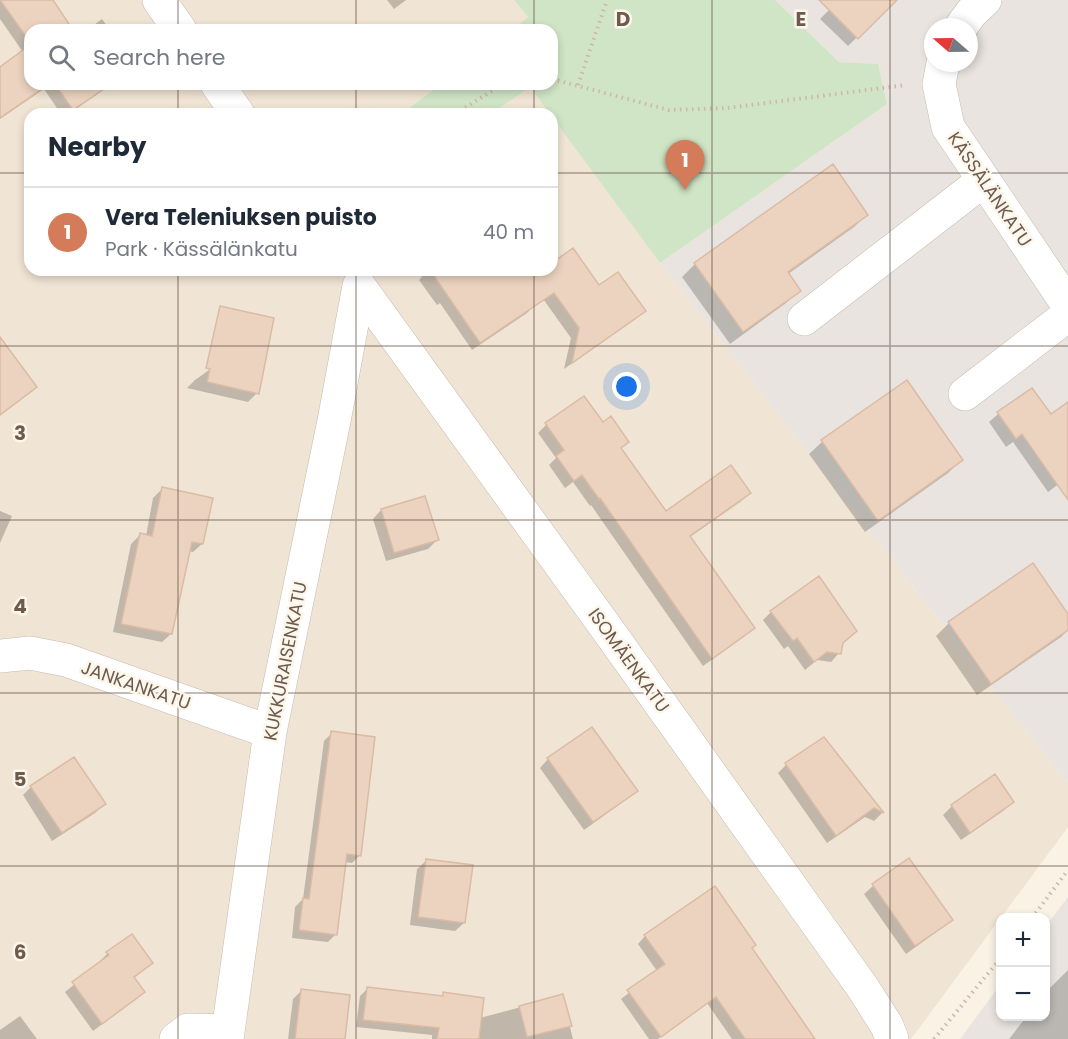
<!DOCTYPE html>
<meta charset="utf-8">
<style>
body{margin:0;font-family:Poppins,sans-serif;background:#f2f2f3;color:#1f2937}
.controls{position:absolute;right:18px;bottom:18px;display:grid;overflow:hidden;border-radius:12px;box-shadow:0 3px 9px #0003}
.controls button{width:54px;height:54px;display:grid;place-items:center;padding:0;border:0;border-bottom:2px solid #e0e1e3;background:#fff;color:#1f2937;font:30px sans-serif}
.compass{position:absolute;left:924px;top:18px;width:54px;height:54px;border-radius:50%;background:#fff;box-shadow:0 3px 9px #0003;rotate:290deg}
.you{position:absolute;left:627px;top:387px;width:21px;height:21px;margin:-15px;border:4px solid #fff;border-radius:50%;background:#1a73e8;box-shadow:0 0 0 9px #1a73e833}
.badge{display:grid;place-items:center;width:39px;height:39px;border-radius:50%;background:#d47b59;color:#fff;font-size:20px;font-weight:700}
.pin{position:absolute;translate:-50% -50px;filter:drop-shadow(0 2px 3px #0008)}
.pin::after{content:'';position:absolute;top:32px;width:21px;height:18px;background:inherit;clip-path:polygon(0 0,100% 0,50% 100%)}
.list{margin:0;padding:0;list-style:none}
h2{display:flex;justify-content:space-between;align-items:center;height:78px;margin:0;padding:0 24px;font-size:26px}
h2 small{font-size:20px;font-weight:400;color:#747a83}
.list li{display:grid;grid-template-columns:39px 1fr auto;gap:18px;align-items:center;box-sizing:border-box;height:90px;padding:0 24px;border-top:2px solid #e0e1e3}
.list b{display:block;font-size:22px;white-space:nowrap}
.list p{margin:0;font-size:20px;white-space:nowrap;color:#747a83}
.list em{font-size:20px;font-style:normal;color:#747a83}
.icon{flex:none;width:33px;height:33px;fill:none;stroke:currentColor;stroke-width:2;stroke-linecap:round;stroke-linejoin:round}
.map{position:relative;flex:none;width:1068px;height:1039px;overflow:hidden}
.search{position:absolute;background:#fff;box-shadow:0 3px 9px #0003;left:24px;top:24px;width:534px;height:66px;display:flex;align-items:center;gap:15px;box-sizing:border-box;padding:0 21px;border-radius:18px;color:#747a83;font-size:22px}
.panel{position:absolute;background:#fff;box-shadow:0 3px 9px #0003;left:24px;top:108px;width:534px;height:168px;border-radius:18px}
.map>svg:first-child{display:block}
.residential{fill:#f0e4d4}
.industrial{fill:#e9e4df;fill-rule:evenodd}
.green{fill:#d0e5c5}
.shadow{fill:#0003}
.building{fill:#ebd3c0;stroke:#dbbba3;stroke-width:1.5}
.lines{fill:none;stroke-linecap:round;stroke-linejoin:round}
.minor-casing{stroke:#c8baad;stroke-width:34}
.path{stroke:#cfb7a4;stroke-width:4;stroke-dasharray:1.5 4.5;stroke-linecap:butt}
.minor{stroke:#fff;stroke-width:33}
.grid{fill:none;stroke:#6e5b4e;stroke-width:1.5;stroke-opacity:0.55}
.labels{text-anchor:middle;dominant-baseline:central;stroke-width:5;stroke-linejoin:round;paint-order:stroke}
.street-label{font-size:18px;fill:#6e5b4e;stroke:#fcf6eb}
.grid-label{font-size:20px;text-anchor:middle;font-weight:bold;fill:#6e5b4e;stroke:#fcf6eb;stroke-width:5;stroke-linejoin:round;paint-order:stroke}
</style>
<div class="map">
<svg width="1068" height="1039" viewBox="0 0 1068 1039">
<rect width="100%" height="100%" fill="#f9f2e5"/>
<path class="residential" d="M0 0H514L528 17 512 30H30V84H441L401 114H30V270H552V116L660 263 1068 784V827L911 1039H0Z
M530 86 550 114H491Z"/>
<path class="industrial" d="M775 0H1068V784L660 263 887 104 878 64 839 62ZM933 27H969V63H933Z
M1068 897V1039H960L1000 985V1016H1046V926Z"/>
<path class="green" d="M514 0H775L839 62 878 64 887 104 660 263 530 87 491 114H401L441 84H552V30H512L528 17Z"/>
<path class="shadow" d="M0 0H51L71 30H30V84H112L69 114H61L44 89 0 119V68L23 52 0 19Z
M387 0H406L394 9Z
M839 0H895L848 46 820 19Z
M102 19 110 30H87Z
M866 215 854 227 788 274 799 291 786 303 730 344 682 277 695 264Z
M552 265 644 310 635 319 564 369 571 338 531 282 544 270H552Z
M417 270H509L534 305 527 313 472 350 440 303 437 305 419 280 422 277Z
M271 326 257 393 248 402 187 388 195 380Z
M1032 390 1050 416 1068 422V477L1048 492 1013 442 1006 447 989 422 998 414Z
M546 425 620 449 665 513 749 493 740 502 690 537 753 628 745 636 703 666 591 505 590 506 573 482 565 488 549 465 556 458 538 433Z
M822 442 961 460 948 473 865 532 809 454Z
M162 489 202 544 193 552 188 551 171 634 162 642 113 632 131 544 140 535 146 536 153 498Z
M424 498 437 540 428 549 386 561 373 519 381 510Z
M0 511 12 516 0 543Z
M1032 565 1068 616V630L1061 637 977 695 936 636 949 623Z
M771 612 856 631 842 644 839 653 831 662 817 660 805 670 788 646 784 649 763 620Z
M332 733 360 855 352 863 345 862 336 934 328 942 292 938 295 907 303 899 324 741Z
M823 739 882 813 874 821 865 817 827 843 778 773 786 765Z
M548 759 636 791 627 799 584 830 540 768Z
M31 787 104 804 95 813 52 841 23 795Z
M1012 802 1003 811 961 840 943 815 952 806Z
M909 860 951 920 942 928 906 954 864 894 873 886Z
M426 861 464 923 455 931 410 925 417 869Z
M131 936 151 963 134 978 143 992 135 1000 93 1031 65 992 100 964 99 962 107 954Z
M645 936 751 948 813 1039H732L707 1003 658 1039H649L621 999 657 971 638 944Z
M1068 970V1039H1009L1027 1016H1046V992Z
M367 989 441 997 444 994 480 1018 562 996 573 1039H432V1035L356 1027 360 996Z
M302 990 343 1039H288L293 999Z
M20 1016 37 1039H0V1030Z"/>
<path class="building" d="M0 0H53L73 30H30V42Z
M819 0H897L858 39Z
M30 45V84H49L0 118V67Z
M55 84H111L73 110Z
M833 164 868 215 788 272 801 291 743 332 694 263Z
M573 248 599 285 618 272 646 311 572 363 579 328 554 293 480 343 430 270H552V263Z
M220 306 274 318 259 394 207 382 210 369 206 368Z
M0 337 37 387 0 415Z
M907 380 963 460 878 521 821 440Z
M1032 388 1051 414 1068 402V500L1022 434 1016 439 997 412Z
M584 396 603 422 611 416 629 442 621 448 666 511 731 465 751 493 690 536 755 628 712 659 600 498 599 499 582 475 574 481 556 456 564 450 545 423Z
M162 487 213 498 203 544 192 542 172 634 121 624 140 533 152 536Z
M425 496 439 540 394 553 381 509Z
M1033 563 1068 614V630L991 684 948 622Z
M819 576 857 631 843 643 841 654 827 652 814 662 797 638 793 641 770 611Z
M592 727 638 791 593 822 547 758Z
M331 731 375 737 361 856 347 854 337 935 299 930 303 898 309 899Z
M824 737 884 813 874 808 836 836 785 763Z
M74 757 106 804 62 833 30 786Z
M995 774 1014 802 970 833 951 805Z
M909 858 953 920 915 946 872 884Z
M426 859 473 865 465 923 418 917Z
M715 886 756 945 752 948 815 1039H745L716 997 661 1037 627 990 665 964 644 935Z
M132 934 153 963 134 977 145 992 102 1024 72 982 109 955 106 952Z
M367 987 443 996V992L484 998 479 1039H437L439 1028 363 1020Z
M301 989 350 995 345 1039H295Z
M563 994 572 1026 527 1037 519 1006Z"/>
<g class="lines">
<defs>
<path id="minor" d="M159 0 180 30
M961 27 971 13 985 0
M943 63 939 84 948 127 1068 305
M217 84 238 114
M359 286 615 640 863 988 887 1026 892 1039
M804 319 984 180
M965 394 1068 315
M0 656 30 653 66 660 270 732
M176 1039 188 1030 228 1031
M227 1039 270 732 334 421 359 286"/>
</defs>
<use href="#minor" class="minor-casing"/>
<path class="path" d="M552 79 669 110 727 108 906 85
M578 85 607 0
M455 114 503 84
M1032 918 1068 870
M934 1039 1000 959"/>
<use href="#minor" class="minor"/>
</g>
<path class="grid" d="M178 0V30M356 0V30M534 0V30M712 0V1039M890 0V1039M178 84V114M356 84V114M534 84V114M0 173H30M552 173H1068M178 270V1039M356 270V1039M534 270V1039M0 346H1068M0 520H1068M0 693H1068M0 866H1068"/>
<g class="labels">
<g class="street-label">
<text transform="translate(990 189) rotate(56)">KÄSSÄLÄNKATU</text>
<text transform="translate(629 660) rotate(54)">ISOMÄENKATU</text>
<text transform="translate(285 661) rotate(-79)">KUKKURAISENKATU</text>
<text transform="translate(136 685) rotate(19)">JANKANKATU</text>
</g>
</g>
<g class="grid-label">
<text x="623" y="26">D</text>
<text x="801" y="26">E</text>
<text x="20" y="440">3</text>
<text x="20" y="613">4</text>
<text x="20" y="786">5</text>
<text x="20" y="959">6</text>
</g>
</svg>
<div class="controls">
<button>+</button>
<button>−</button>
</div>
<svg class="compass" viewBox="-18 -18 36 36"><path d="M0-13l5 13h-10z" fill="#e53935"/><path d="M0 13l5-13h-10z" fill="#747a83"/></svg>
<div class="you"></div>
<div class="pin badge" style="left:685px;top:190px">1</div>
<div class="search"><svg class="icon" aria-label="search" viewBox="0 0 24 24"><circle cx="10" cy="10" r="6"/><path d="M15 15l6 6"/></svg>Search here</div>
<section class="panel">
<h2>Nearby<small></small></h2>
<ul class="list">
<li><span class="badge">1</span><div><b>Vera Teleniuksen puisto</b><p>Park · Kässälänkatu</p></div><em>40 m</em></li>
</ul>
</section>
</div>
